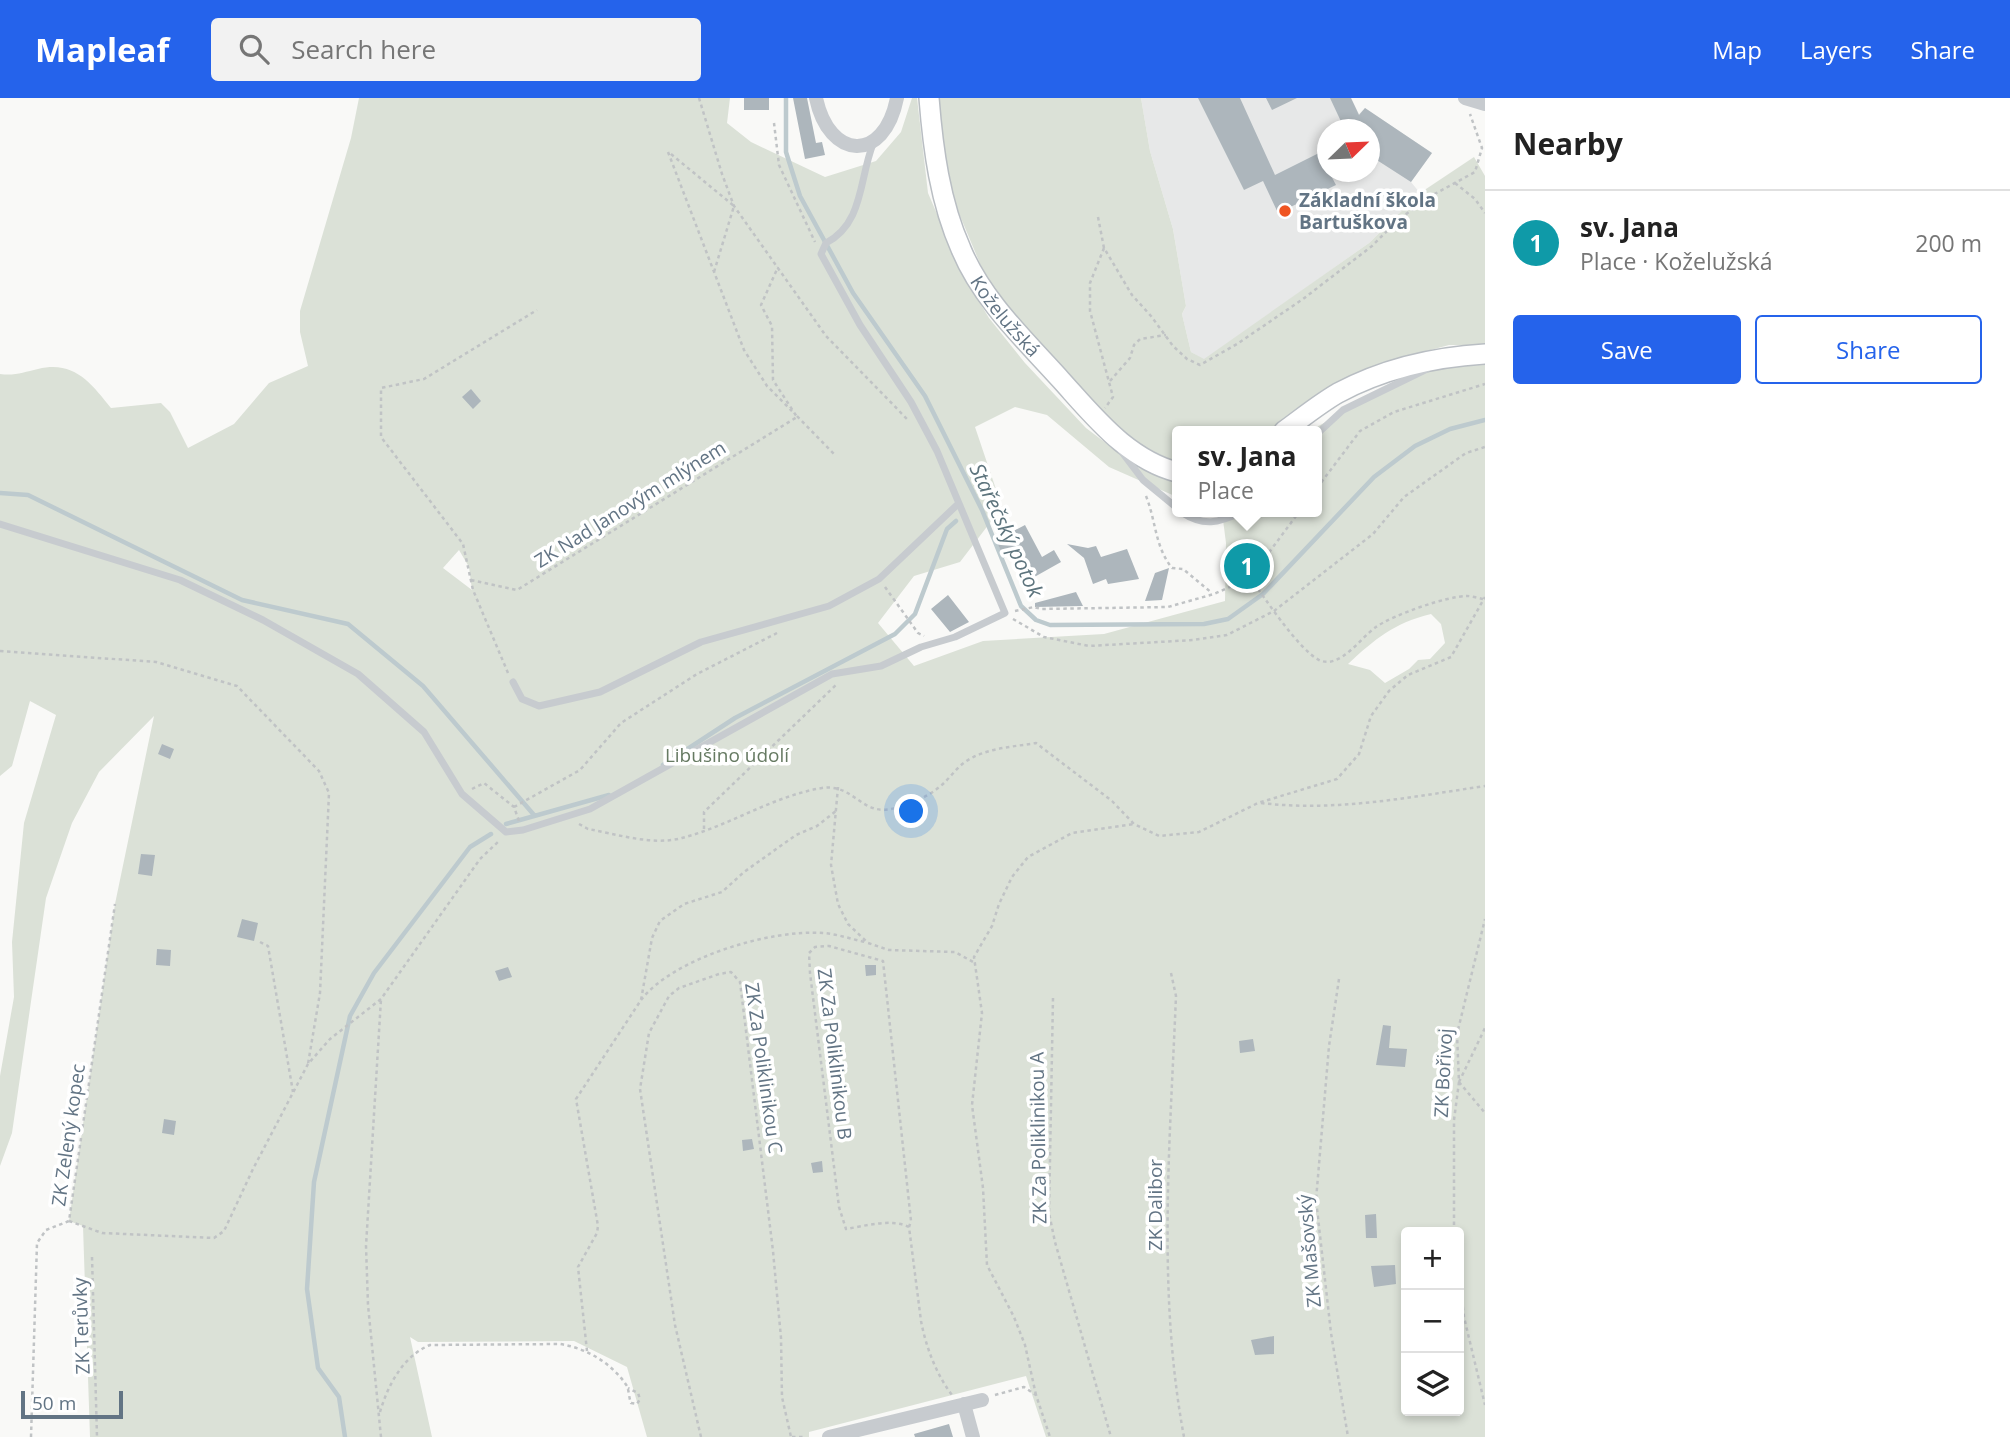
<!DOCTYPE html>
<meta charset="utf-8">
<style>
body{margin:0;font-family:"Open Sans",sans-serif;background:#f2f2f2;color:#222}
.controls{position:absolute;right:21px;bottom:21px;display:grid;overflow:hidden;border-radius:7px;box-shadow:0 4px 10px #0003}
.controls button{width:63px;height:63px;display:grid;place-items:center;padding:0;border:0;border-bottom:2px solid #e0e0e0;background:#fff;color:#222;font:35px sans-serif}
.compass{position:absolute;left:1317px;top:21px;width:63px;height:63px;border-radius:50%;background:#fff;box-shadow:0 4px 10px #0003;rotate:67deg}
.scale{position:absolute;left:21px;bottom:18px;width:102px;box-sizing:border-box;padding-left:7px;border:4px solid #627484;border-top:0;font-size:19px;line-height:24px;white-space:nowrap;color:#627484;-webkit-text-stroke:5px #fff;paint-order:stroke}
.you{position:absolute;left:912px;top:714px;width:24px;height:24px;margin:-18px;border:5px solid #fff;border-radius:50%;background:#1a73e8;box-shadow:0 0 0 10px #1a73e833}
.badge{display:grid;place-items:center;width:46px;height:46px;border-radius:50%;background:#2563eb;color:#fff;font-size:23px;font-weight:700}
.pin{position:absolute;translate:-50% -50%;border:4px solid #fff;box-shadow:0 2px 7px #0006}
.popup{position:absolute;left:1172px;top:328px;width:150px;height:91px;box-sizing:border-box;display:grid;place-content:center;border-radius:7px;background:#fff;filter:drop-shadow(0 2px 5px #0005);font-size:23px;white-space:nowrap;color:#767676}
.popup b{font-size:26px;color:#222}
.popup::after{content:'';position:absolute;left:50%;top:100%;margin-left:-14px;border:14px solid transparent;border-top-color:#fff}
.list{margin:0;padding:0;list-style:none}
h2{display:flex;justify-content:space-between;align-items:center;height:91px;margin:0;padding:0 28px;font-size:30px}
h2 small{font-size:23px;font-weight:400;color:#767676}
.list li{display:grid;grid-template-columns:46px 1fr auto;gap:21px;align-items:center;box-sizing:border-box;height:105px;padding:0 28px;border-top:2px solid #e0e0e0}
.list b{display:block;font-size:26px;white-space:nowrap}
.list p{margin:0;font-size:23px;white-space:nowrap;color:#767676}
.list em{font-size:23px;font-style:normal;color:#767676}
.actions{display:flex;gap:14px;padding:21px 28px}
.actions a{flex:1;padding:16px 0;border:2px solid #2563eb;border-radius:7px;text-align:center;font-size:24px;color:#2563eb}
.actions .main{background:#2563eb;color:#fff}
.icon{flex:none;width:38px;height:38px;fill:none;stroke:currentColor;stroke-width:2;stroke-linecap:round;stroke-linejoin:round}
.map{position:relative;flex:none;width:1485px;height:1339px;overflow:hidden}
header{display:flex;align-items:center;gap:42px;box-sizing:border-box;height:98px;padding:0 35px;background:#2563eb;color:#fff}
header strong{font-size:33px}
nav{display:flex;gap:38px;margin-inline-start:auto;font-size:24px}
.search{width:490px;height:63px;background:#f2f2f2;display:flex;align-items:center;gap:18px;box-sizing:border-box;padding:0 24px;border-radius:7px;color:#767676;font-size:26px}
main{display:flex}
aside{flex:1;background:#fff}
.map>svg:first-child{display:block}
.built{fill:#e7e8e8;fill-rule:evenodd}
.green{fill:#dbe1d7;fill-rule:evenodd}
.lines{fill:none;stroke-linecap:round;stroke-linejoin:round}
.stream{stroke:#bdcace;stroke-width:4.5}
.building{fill:#adb6bc}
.secondary-casing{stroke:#b9bec3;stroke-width:22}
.path{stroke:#c0c3c5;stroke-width:2.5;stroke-dasharray:3.5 3.5;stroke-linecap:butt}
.lane{stroke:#c7cbcf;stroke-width:7}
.street{stroke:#c7cbcf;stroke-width:14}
.secondary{stroke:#fff;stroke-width:19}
.poi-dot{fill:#ef5421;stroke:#fff;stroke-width:2.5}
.labels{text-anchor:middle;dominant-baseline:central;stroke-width:7;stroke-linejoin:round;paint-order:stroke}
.poi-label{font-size:19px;font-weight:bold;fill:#627484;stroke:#fff;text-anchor:start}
.street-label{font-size:19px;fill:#627484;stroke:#fff}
.park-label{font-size:19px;fill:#667a62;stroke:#fff}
.water-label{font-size:21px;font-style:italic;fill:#5d747d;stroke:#fff}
</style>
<header>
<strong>Mapleaf</strong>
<div class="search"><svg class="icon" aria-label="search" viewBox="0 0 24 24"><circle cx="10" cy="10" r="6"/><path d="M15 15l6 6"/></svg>Search here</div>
<nav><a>Map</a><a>Layers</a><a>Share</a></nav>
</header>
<main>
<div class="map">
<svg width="1485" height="1339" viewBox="0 0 1485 1339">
<rect width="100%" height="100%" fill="#f9f9f7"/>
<path class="built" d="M1141 0H1351L1359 16 1365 10 1432 55 1411 84 1420 95 1369 145 1204 262 1191 254 1182 216 1186 208 1173 131 1150 53ZM1328 32H1370V74H1328Z"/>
<path class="green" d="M359 0H730L727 25 751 44 825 79 876 63 901 34 912 0H917L928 95 963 177 989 220 1025 265 1086 330 1139 370 1177 384V399L1109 369 1047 317 1015 309 975 329 1002 409 960 464 914 478 878 525 914 568 983 543 1104 536 1225 503 1226 445 1222 414H1317V333H1309L1412 278 1452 268 1485 267V1339H1046L1026 1278 809 1334V1339H647L627 1269 574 1243 418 1244 410 1239 432 1339H90L83 1128 69 1123 115 806 154 618 99 674 72 725 46 800 12 1035 0 1068V978L14 899 12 844 24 725 56 617 30 603 12 668 0 678V276C15 278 24 274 38 271 74 262 91 285 111 310L161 305 170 314 188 350 234 326 269 285 308 268 300 234V213L351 40ZM459 452 469 469 472 492 443 470ZM1431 516 1441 526 1445 545 1430 561 1418 562 1409 571 1385 585 1370 572 1348 566C1375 541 1394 525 1431 516ZM1406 1134H1459V1313H1406Z
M937 0H1141L1150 53 1173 131 1186 208 1182 216 1191 254 1204 261 1369 145 1420 95 1474 59 1485 78V247H1449L1405 259 1267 333H1177V364L1149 352 1099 315 1005 208 981 168 948 89Z"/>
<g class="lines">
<path class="stream" d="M786 0V54L800 98 853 195 925 298 982 412 1021 508 1036 522 1050 527 1204 526 1228 521 1263 496 1374 379 1415 348 1450 331 1485 322
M0 395 28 397 242 502 348 526 423 588 534 717
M663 667 735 620 895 536 915 516 947 431 956 423
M506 726 609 697
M345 1339 339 1299 318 1270 307 1191 314 1084 350 918 374 875 470 749 491 736"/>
</g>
<path class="building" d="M744 0H769V12H744Z
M793 0H807L816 45 822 44 825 57 805 61Z
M1198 0H1240L1275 77 1319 55 1336 87 1278 115 1263 83 1244 92Z
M1266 0H1297L1272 12Z
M1330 0H1351L1359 17 1365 10 1432 55 1411 84 1369 57V32H1345Z
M471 291 481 303 473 311 462 299Z
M1025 427 1042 459 1054 452 1061 464 1029 482 1013 454 1004 460 996 442Z
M1067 446 1088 450 1096 448 1101 459 1127 451 1139 481 1108 486 1106 481 1093 486 1084 460Z
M1169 470 1162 502 1145 503 1155 475Z
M1076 494 1083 508 1035 509V505Z
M948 497 969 524 950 534 931 511Z
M162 646 174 651 170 661 158 656Z
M141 756 155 757 152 778 138 776Z
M242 821 258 825 254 843 237 839Z
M157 851 171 852 170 868 156 867Z
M865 867H876V877L866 878Z
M508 869 512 879 499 883 495 873Z
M1383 927 1391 928 1389 950 1407 951 1405 969 1376 967Z
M1253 941 1255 953 1240 955 1239 943Z
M164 1021 176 1023 174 1037 162 1035Z
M752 1041 754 1051 743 1053 742 1042Z
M822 1063 823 1074 813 1075 811 1065Z
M1376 1116 1377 1140H1366L1365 1117Z
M1395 1167 1396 1186 1374 1189 1371 1168Z
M1274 1238V1256L1255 1257 1251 1242Z
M949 1326 953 1339H915L914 1336Z"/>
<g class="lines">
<defs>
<g id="secondary">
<path id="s1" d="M929 0C933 51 940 104 961 151 982 202 1025 242 1061 282 1080 303 1099 326 1121 344 1137 357 1157 369 1177 374"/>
<path d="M1284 333C1302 320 1319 306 1338 295 1383 271 1434 259 1485 256"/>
</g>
</defs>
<use href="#secondary" class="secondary-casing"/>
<path class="path" d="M699 0 722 76 734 108 826 238 908 322
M774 25 779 67 815 144
M668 54 744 252 767 288 792 313
M671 56 734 108 714 174
M1455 85 1475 101 1485 115
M1098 119 1104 150 1132 197 1151 218 1173 248 1187 261 1200 267 1237 246 1303 201 1372 148 1398 122 1431 98 1475 74 1482 50 1470 16
M1104 150 1090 185V213L1113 299 1105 310
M1110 283 1130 260 1134 247 1140 241 1166 237
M797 318 834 356
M1317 390 1360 333 1394 314 1485 286
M1146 398C1156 423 1155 449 1172 470L1183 471 1212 495
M1250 480C1265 500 1298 551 1319 562 1340 572 1361 539 1376 529 1393 517 1447 498 1467 498 1472 498 1478 500 1483 501
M471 482 517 492 797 319 773 282 772 228 761 207 778 169
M885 489 918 535 924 538
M1015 513 1034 509 1041 511 1168 509 1214 496 1250 480 1299 414
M1013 521 1044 539 1089 548 1193 542 1227 537 1274 513 1373 436 1404 399 1466 355 1485 349
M0 553 156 564 237 588 319 673 329 695 320 895 308 966
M508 575 473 492 463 446 381 339V290L424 281 537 212
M838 689 831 767 838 806 848 826 868 845 889 852 955 854 975 865
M472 691 484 685 514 709 519 723
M1261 705C1336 714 1411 699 1485 688
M514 709 580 672 621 625 697 576 777 535
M579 726 588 731C616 736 653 748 682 740 729 728 773 698 822 690 854 685 862 720 895 710 909 706 926 700 938 690 948 683 955 671 965 664 985 650 1012 649 1036 645L1112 703 1134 726 1159 738 1199 734 1258 705 1337 681 1359 656 1371 618 1389 593 1408 577 1451 559 1485 499
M704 731V714L838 585
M260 844 268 848 293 994
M1171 875 1176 898C1170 1045 1157 1194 1184 1339
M1339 881 1329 948 1316 1102 1331 1235 1348 1339
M1053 900 1049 1115 1055 1144 1111 1339
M641 902C673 860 771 831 823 835 837 836 851 841 865 844
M1459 984 1485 930
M1459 984 1485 1015
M69 1123 102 1135 214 1140 224 1133 253 1071 308 966 330 941 381 901 480 761 500 742
M909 1129C892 1120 865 1128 846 1131L839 1109 810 875 809 855 815 849 829 848 883 863 911 1123 909 1129 921 1223C926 1249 936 1276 952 1297
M1454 1134V1022L1459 984 1457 936 1485 821
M92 1159 97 1339
M1459 1174 1464 1219 1485 1307
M587 1253 578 1169 597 1135 598 1128 576 1001 641 902 652 840 660 823 684 806 722 794 744 774 796 737 817 728 836 713
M995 1297 1024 1289 1036 1297 1050 1339
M1036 1297 1025 1247 1014 1219 987 1167 983 1090 972 1007 982 915 974 859 992 828 999 806 1012 779 1028 759 1072 735 1134 726
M380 1314C388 1287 403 1258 430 1247L560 1246C586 1250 612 1265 627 1288 629 1293 629 1300 631 1305L637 1306 640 1301 638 1295 628 1290
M31 1339 37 1145 46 1132 69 1123 115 806
M381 1339 368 1207 366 1148 381 901
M701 1339 675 1227 640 991 649 935 669 898 679 890 719 876 731 874 740 884 773 1153 781 1240 782 1299 791 1339
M792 1339H805"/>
<path class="lane" d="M1317 336 1343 312 1427 271
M1121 353 1143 382 1177 410
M1181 414C1204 429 1218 425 1242 414
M0 426 180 482 263 522 358 576 424 634 462 696 506 734 523 732 590 711 832 576 881 568 921 549 955 539 1005 515 937 353 911 304 860 227 821 156 826 145C864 125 859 81 873 46
M513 584 522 601 539 608 600 594 701 544 829 508 879 481 958 406"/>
<path class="street" d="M816 0C829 62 884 66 897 0
M1465 0 1485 6
M964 1306 973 1339
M829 1339 982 1302"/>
<use href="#secondary" class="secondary"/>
</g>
<circle class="poi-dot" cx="1285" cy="113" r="7"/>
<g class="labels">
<g class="poi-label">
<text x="1299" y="102">Základní škola<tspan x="1299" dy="22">Bartuškova</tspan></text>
</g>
<g class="street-label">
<text stroke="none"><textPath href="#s1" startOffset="236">Koželužská</textPath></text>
<text transform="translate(630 406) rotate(-32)">ZK Nad Janovým mlýnem</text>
<text transform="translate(835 956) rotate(83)">ZK Za Poliklinikou B</text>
<text transform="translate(764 970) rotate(82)">ZK Za Poliklinikou C</text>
<text transform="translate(1443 975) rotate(-87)">ZK Bořivoj</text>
<text transform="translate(68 1037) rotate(-82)">ZK Zelený kopec</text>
<text transform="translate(1038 1040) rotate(-91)">ZK Za Poliklinikou A</text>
<text transform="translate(1155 1107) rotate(-90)">ZK Dalibor</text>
<text transform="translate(1309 1153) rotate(-95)">ZK Mašovský</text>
<text transform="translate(81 1228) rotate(-92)">ZK Terůvky</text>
</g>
<g class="park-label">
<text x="727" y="657">Libušino údolí</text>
</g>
<g class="water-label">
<text transform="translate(1007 432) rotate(65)">Stařečský potok</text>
</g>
</g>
</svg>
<div class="controls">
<button>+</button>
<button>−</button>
<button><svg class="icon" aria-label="layers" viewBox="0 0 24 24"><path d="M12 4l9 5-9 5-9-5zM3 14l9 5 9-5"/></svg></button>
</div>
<svg class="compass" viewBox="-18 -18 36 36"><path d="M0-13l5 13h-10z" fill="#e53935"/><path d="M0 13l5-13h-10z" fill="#767676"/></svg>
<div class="scale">50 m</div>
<div class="you"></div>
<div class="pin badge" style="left:1247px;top:468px;background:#0f9aa8">1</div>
<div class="popup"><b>sv. Jana</b>Place</div>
</div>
<aside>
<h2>Nearby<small></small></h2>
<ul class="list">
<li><span class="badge" style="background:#0f9aa8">1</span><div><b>sv. Jana</b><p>Place · Koželužská</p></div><em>200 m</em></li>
</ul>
<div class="actions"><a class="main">Save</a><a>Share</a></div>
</aside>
</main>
